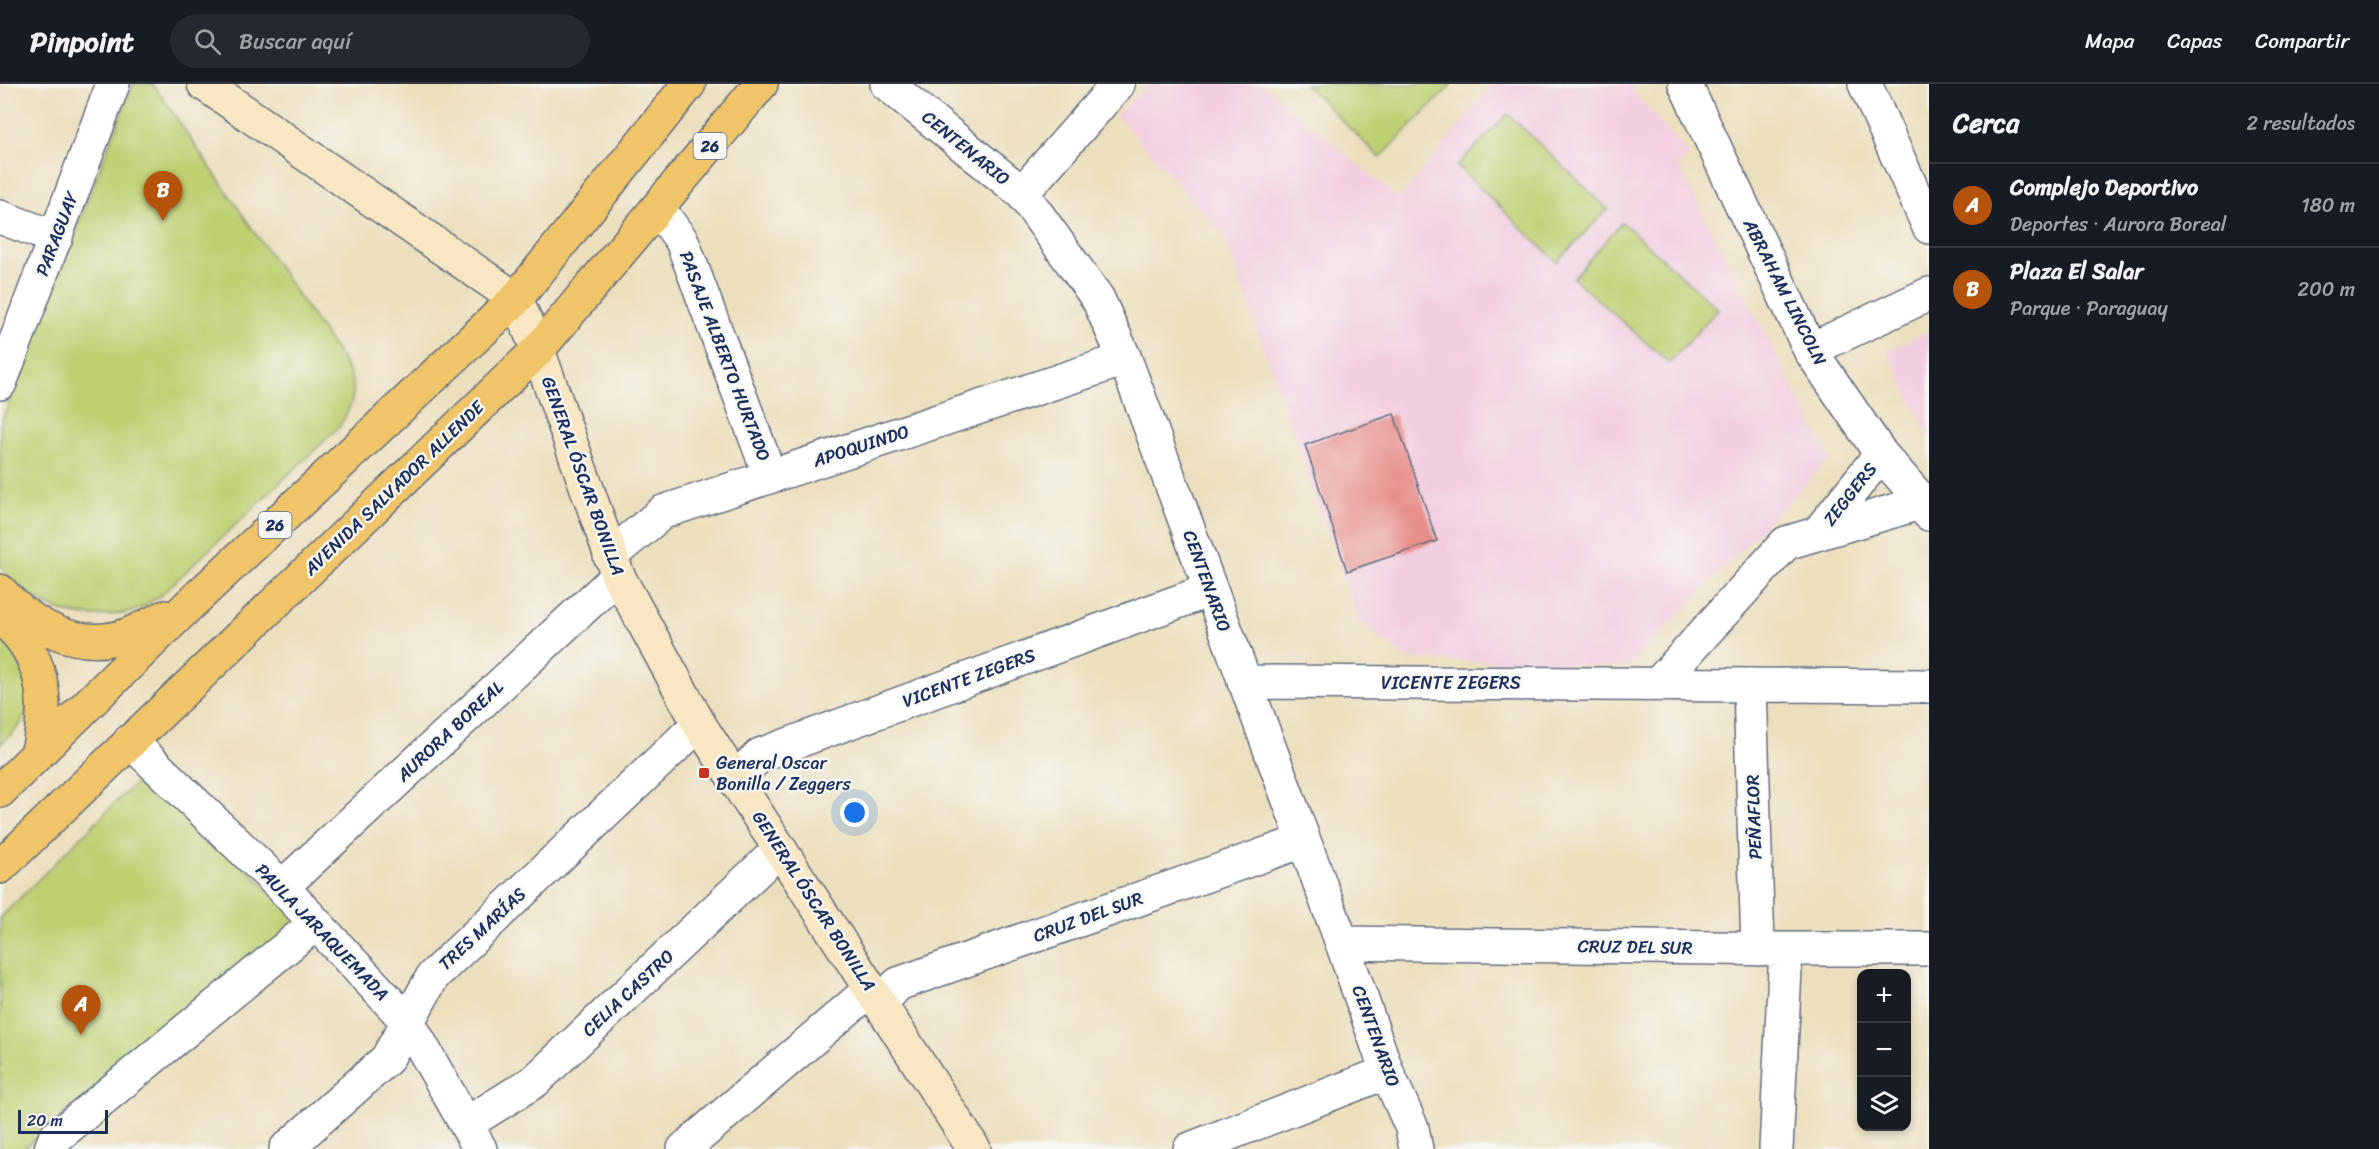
<!DOCTYPE html>
<html lang="es">
<meta charset="utf-8">
<style>
body{margin:0;font-family:Sriracha,sans-serif;background:#242831;color:#f1f3f6}
.controls{position:absolute;right:18px;bottom:18px;display:grid;overflow:hidden;border-radius:12px;box-shadow:0 3px 9px #0003}
.controls button{width:54px;height:54px;display:grid;place-items:center;padding:0;border:0;border-bottom:2px solid #363941;background:#171b24;color:#f1f3f6;font:30px sans-serif}
.scale{position:absolute;left:18px;bottom:15px;width:90px;box-sizing:border-box;padding-left:6px;border:3px solid #1b2f5e;border-top:0;font-size:16px;line-height:21px;white-space:nowrap;color:#1b2f5e;-webkit-text-stroke:4px #f6f6f2;paint-order:stroke}
.you{position:absolute;left:855px;top:729px;width:21px;height:21px;margin:-15px;border:4px solid #fff;border-radius:50%;background:#1a73e8;box-shadow:0 0 0 9px #1a73e833}
.badge{display:grid;place-items:center;width:39px;height:39px;border-radius:50%;background:#b45309;color:#fff;font-size:20px;font-weight:700}
.pin{position:absolute;translate:-50% -50px;filter:drop-shadow(0 2px 3px #0008)}
.pin::after{content:'';position:absolute;top:32px;width:21px;height:18px;background:inherit;clip-path:polygon(0 0,100% 0,50% 100%)}
.list{margin:0;padding:0;list-style:none}
h2{display:flex;justify-content:space-between;align-items:center;height:78px;margin:0;padding:0 24px;font-size:26px}
h2 small{font-size:20px;font-weight:400;color:#9ea1a6}
.list li{display:grid;grid-template-columns:39px 1fr auto;gap:18px;align-items:center;box-sizing:border-box;height:84px;padding:0 24px;border-top:2px solid #363941}
.list b{display:block;font-size:22px;white-space:nowrap}
.list p{margin:0;font-size:20px;white-space:nowrap;color:#9ea1a6}
.list em{font-size:20px;font-style:normal;color:#9ea1a6}
.icon{flex:none;width:33px;height:33px;fill:none;stroke:currentColor;stroke-width:2;stroke-linecap:round;stroke-linejoin:round}
.map{position:relative;flex:none;width:1929px;height:1065px;overflow:hidden}
header{display:flex;align-items:center;gap:36px;box-sizing:border-box;height:84px;padding:0 30px;background:#171b24;border-bottom:2px solid #363941}
header strong{font-size:28px}
nav{display:flex;gap:33px;margin-inline-start:auto;font-size:21px}
.search{width:420px;height:54px;background:#242831;display:flex;align-items:center;gap:15px;box-sizing:border-box;padding:0 21px;border-radius:33px;color:#9ea1a6;font-size:22px}
main{display:flex}
aside{flex:1;background:#171b24}
.map>svg:first-child{display:block}
.built{fill:#f2cfe0}
.green{fill:#bfd072;stroke:#6d8068;stroke-width:1.5}
.building{fill:#e78f8b}
.lines{fill:none;stroke-linecap:round;stroke-linejoin:round}
.minor-casing{stroke:#646d7f;stroke-width:36}
.tertiary-casing{stroke:#646d7f;stroke-width:36}
.secondary-casing{stroke:#646d7f;stroke-width:36}
.trunk-casing{stroke:#646d7f;stroke-width:36}
.minor{stroke:#fff;stroke-width:33}
.tertiary{stroke:#fff;stroke-width:33}
.secondary{stroke:#f9e7c3;stroke-width:33}
.trunk{stroke:#f0c469;stroke-width:33}
.poi-dot{fill:#c8321e;stroke:#f6f6f2;stroke-width:2}
.labels{text-anchor:middle;dominant-baseline:central;stroke-width:5;stroke-linejoin:round;paint-order:stroke}
.shield{fill:#f6f6f2;stroke:#5d6b8a;stroke-width:1.5}
.shield-label{font-size:16px;font-weight:bold;fill:#1b2f5e}
.street-label{font-size:18px;fill:#1b2f5e;stroke:#f6f6f2}
.poi-label{font-size:18px;fill:#1b2f5e;stroke:#f6f6f2;text-anchor:start}
</style>
<header>
<strong>Pinpoint</strong>
<div class="search"><svg class="icon" aria-label="search" viewBox="0 0 24 24"><circle cx="10" cy="10" r="6"/><path d="M15 15l6 6"/></svg>Buscar aquí</div>
<nav><a>Mapa</a><a>Capas</a><a>Compartir</a></nav>
</header>
<main>
<div class="map">
<svg width="1929" height="1065" viewBox="0 0 1929 1065">
<rect width="100%" height="100%" fill="#f6f6f2"/>
<filter id="ink" filterUnits="userSpaceOnUse"><feTurbulence type="fractalNoise" baseFrequency=".0167" numOctaves="2"/><feDisplacementMap in="SourceGraphic" scale="12" xChannelSelector="R" yChannelSelector="G"/><feConvolveMatrix kernelMatrix="1 2 1 2 8 2 1 2 1" color-interpolation-filters="sRGB"/></filter>
<filter id="wash" filterUnits="userSpaceOnUse"><feTurbulence type="fractalNoise" baseFrequency=".008" numOctaves="4" result="noise"/><feDisplacementMap in="SourceGraphic" scale="24" xChannelSelector="R" yChannelSelector="G"/><feGaussianBlur stdDeviation="1.35" result="paint"/><feColorMatrix in="noise" values="0 0 0 0 0 0 0 0 0 0 0 0 0 0 0 0 0 1.4 0 .05"/><feComposite in="paint" operator="in"/></filter>
<g filter="url(#wash)">
<rect width="100%" height="100%" fill="#ecdfbd"/>
<path class="built" d="M1149 0H1262L1399 115 1493 0H1636L1632 6 1690 71 1678 81 1830 375 1628 583 1409 575 1359 538 1224 151 1116 31Z
M1929 247V353L1887 266Z"/>
<path class="green" d="M133 0H153L341 274C359 303 356 313 340 342L160 512C152 517 144 523 136 526 125 530 111 531 99 532 56 533 29 514 0 483V341Z
M1305 0H1452L1380 74Z
M1508 30 1608 125 1557 178 1457 82Z
M1622 138 1718 225 1669 279 1573 194Z
M0 552C19 569 33 604 26 629 22 642 10 652 0 661Z
M134 700 169 709 300 837 22 1065H0V834Z"/>
<g id="blocks">
<path class="building" d="M1394 330 1437 457 1347 487 1305 361Z"/>
</g>
</g>
<g filter="url(#ink)">
<use href="#blocks" fill-opacity="0" stroke="#646d7f" stroke-width="1.5"/>
<g class="lines">
<defs>
<path id="minor" d="M887 0 1022 109 1098 215 1125 275 1342 859 1387 988 1412 1044 1416 1065
M1685 0 1810 266 1881 370 1923 418 1929 430
M1865 0 1929 143
M1022 109 1118 0
M658 124 682 157 770 392
M0 133 56 154
M1810 266 1929 210
M1818 449 1881 370
M610 472 663 428 1125 275
M1244 598 1929 602
M1658 600 1786 459 1923 418
M1750 601 1758 865
M130 657 282 803 408 938 480 1065
M735 695 760 671 1210 506
M282 803 618 492
M1342 859 1786 865H1929
M880 920 898 900 1303 757
M466 1040 535 997 780 765
M51 1065 55 1054 315 840
M286 1065 387 975 433 892 699 640
M684 1065 871 905
M1190 1065 1387 988
M1776 1065 1786 865"/>
<path id="tertiary" d="M0 299 113 0"/>
<path id="secondary" d="M204 0 516 215 538 266 618 492 699 640 974 1065"/>
<path id="trunk" d="M0 507C32 543 79 568 127 551 140 546 152 539 165 533
M0 533C7 540 15 546 20 553 47 587 47 631 37 671
M0 707 188 522 516 215 689 0
M0 783 538 266 761 0"/>
</defs>
<use href="#minor" class="minor-casing"/>
<use href="#tertiary" class="tertiary-casing"/>
<use href="#secondary" class="secondary-casing"/>
<use href="#trunk" class="trunk-casing"/>
<use href="#minor" class="minor"/>
<use href="#tertiary" class="tertiary"/>
<use href="#secondary" class="secondary"/>
<use href="#trunk" class="trunk"/>
</g>
</g>
<rect class="poi-dot" x="698" y="683" width="12" height="12" rx="3"/>
<g class="labels">
<g class="shield">
<rect x="693.5" y="49" width="33" height="26" rx="4.5"/>
<rect x="258.5" y="428" width="33" height="26" rx="4.5"/>
</g>
<g class="shield-label">
<text x="710" y="62">26</text>
<text x="275" y="441">26</text>
</g>
<g class="street-label">
<text transform="translate(966 64) rotate(39)">CENTENARIO</text>
<text transform="translate(57 150) rotate(-69)">PARAGUAY</text>
<text transform="translate(1785 208) rotate(63)">ABRAHAM LINCOLN</text>
<text transform="translate(725 272) rotate(69)">PASAJE ALBERTO HURTADO</text>
<text transform="translate(861 362) rotate(-18)">APOQUINDO</text>
<text transform="translate(583 392) rotate(70)">GENERAL ÓSCAR BONILLA</text>
<text transform="translate(394 404) rotate(-44)">AVENIDA SALVADOR ALLENDE</text>
<text transform="translate(1850 410) rotate(-52)">ZEGGERS</text>
<text transform="translate(1207 497) rotate(70)">CENTENARIO</text>
<text transform="translate(969 594) rotate(-20)">VICENTE ZEGERS</text>
<text x="1451" y="599">VICENTE ZEGERS</text>
<text transform="translate(450 647) rotate(-43)">AURORA BOREAL</text>
<text transform="translate(1754 733) rotate(-92)">PEÑAFLOR</text>
<text transform="translate(814 817) rotate(57)">GENERAL ÓSCAR BONILLA</text>
<text transform="translate(1088 833) rotate(-20)">CRUZ DEL SUR</text>
<text transform="translate(482 845) rotate(-43)">TRES MARÍAS</text>
<text transform="translate(322 848) rotate(46)">PAULA JARAQUEMADA</text>
<text transform="translate(1635 863) rotate(1)">CRUZ DEL SUR</text>
<text transform="translate(628 909) rotate(-43)">CELIA CASTRO</text>
<text transform="translate(1376 952) rotate(70)">CENTENARIO</text>
</g>
<g class="poi-label">
<text x="716" y="679">General Oscar<tspan x="716" dy="21">Bonilla / Zeggers</tspan></text>
</g>
</g>
</svg>
<div class="controls">
<button>+</button>
<button>−</button>
<button><svg class="icon" aria-label="layers" viewBox="0 0 24 24"><path d="M12 4l9 5-9 5-9-5zM3 14l9 5 9-5"/></svg></button>
</div>
<div class="scale">20 m</div>
<div class="you"></div>
<div class="pin badge" style="left:81px;top:951px">A</div>
<div class="pin badge" style="left:163px;top:137px">B</div>
</div>
<aside>
<h2>Cerca<small>2 resultados</small></h2>
<ul class="list">
<li><span class="badge">A</span><div><b>Complejo Deportivo</b><p>Deportes · Aurora Boreal</p></div><em>180 m</em></li>
<li><span class="badge">B</span><div><b>Plaza El Salar</b><p>Parque · Paraguay</p></div><em>200 m</em></li>
</ul>
</aside>
</main>
